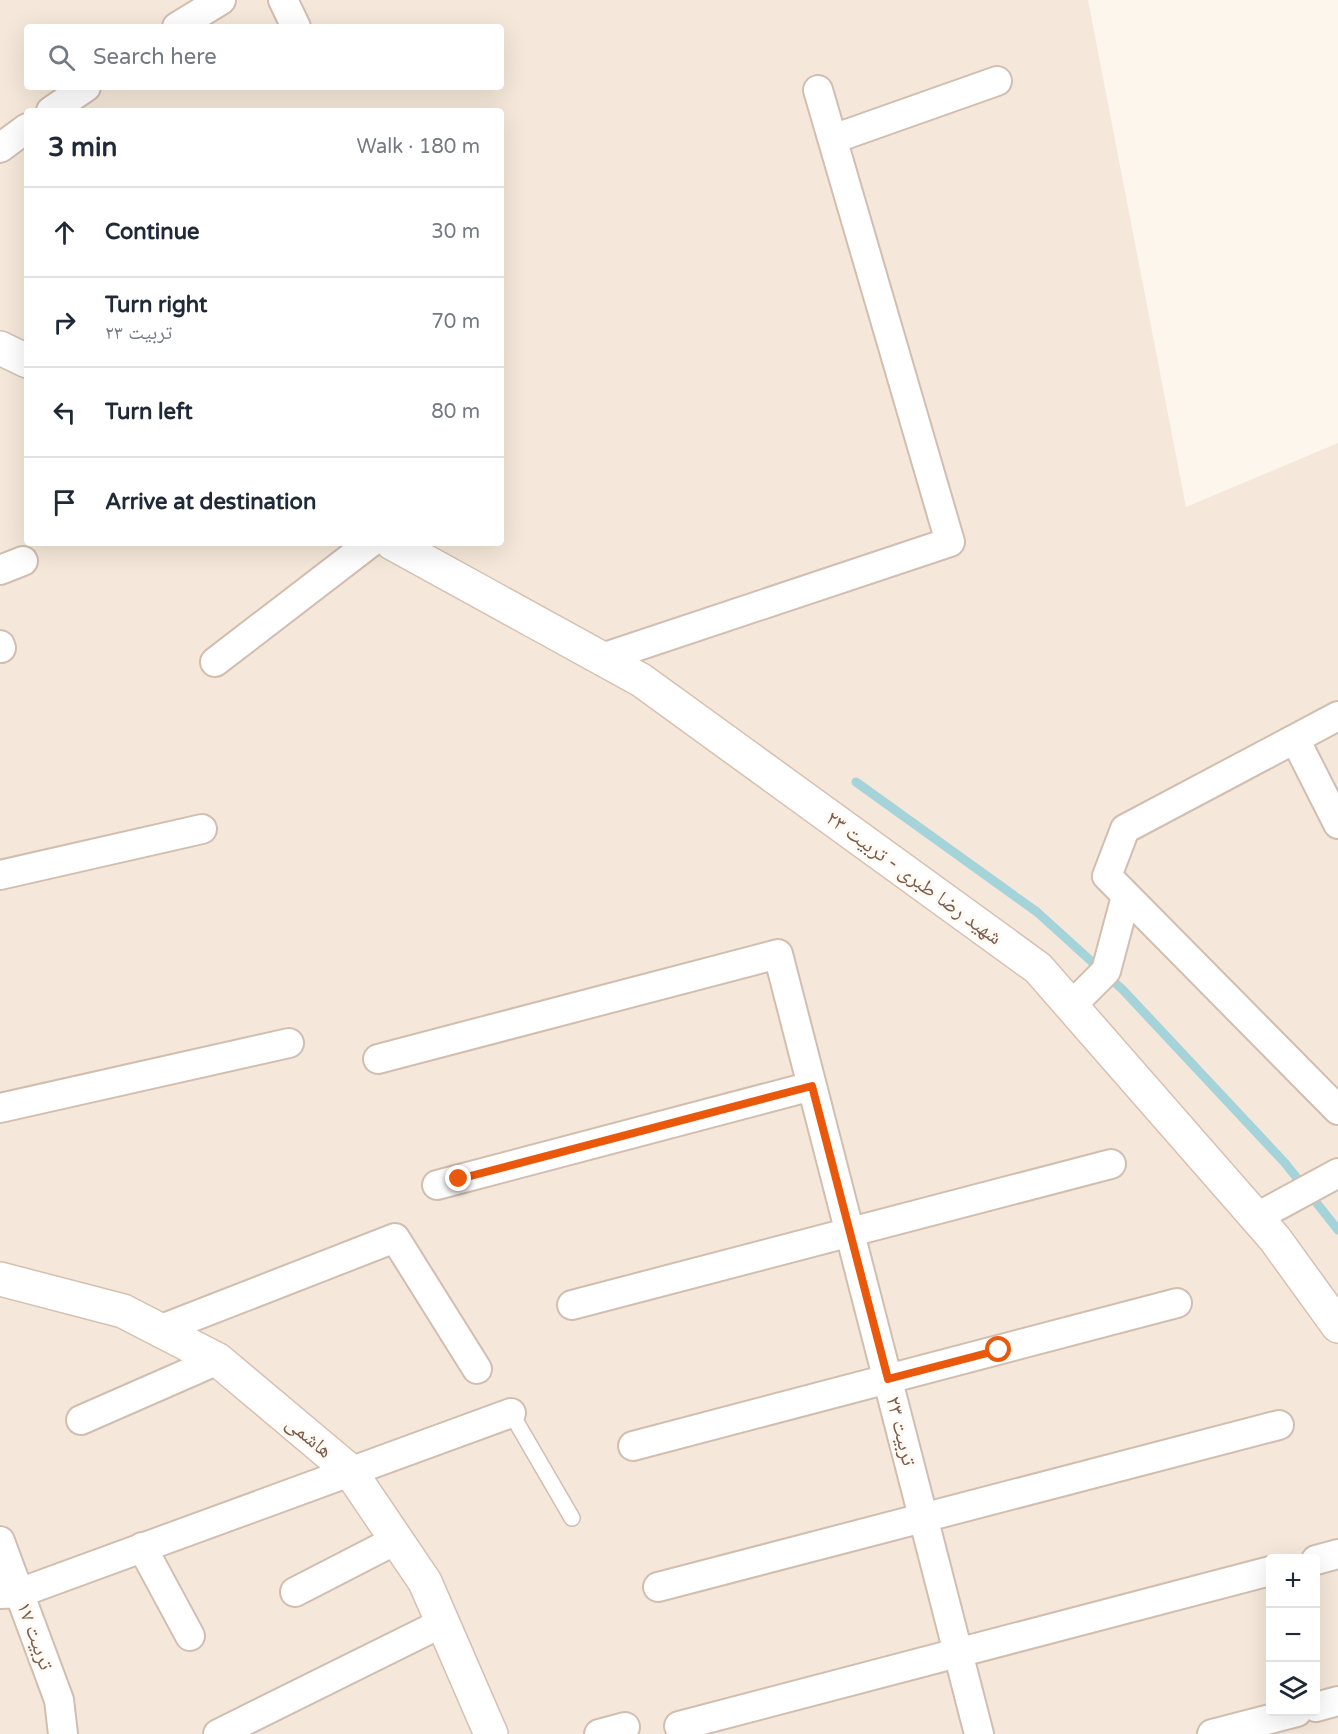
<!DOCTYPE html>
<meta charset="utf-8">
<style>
body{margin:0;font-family:"Varela Round","Noto Naskh Arabic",sans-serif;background:#f2f2f3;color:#1f2937}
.controls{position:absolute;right:18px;bottom:18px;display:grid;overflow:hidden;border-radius:6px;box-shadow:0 6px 24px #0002}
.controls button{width:54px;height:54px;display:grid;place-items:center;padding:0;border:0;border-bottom:2px solid #e0e1e3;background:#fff;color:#1f2937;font:30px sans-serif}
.stop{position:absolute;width:18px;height:18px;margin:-14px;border:4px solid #ea580c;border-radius:50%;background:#fff}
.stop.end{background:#ea580c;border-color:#fff;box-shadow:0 2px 6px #0008}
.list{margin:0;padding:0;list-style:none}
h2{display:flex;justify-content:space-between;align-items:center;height:78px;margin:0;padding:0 24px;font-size:26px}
h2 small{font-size:20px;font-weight:400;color:#747a83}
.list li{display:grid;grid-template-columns:39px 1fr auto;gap:18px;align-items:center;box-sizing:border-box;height:90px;padding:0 24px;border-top:2px solid #e0e1e3}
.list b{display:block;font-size:22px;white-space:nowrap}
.list p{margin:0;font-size:20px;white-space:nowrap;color:#747a83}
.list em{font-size:20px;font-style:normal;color:#747a83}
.icon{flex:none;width:33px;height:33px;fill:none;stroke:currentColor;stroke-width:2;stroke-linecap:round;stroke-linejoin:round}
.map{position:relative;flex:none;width:1338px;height:1734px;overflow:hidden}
.search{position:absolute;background:#fff;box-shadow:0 6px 24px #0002;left:24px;top:24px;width:480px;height:66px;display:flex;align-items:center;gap:15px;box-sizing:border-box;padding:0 21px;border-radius:6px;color:#747a83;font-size:22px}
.panel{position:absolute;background:#fff;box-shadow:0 6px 24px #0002;left:24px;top:108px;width:480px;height:438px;border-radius:6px}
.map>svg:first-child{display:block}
.residential{fill:#f5e8da;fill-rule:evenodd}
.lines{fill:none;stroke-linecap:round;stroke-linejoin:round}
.stream{stroke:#a5d3da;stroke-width:9}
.lane-casing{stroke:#d1beb0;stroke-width:18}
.street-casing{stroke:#d1beb0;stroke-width:32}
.secondary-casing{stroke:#d6c0b0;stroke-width:36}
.lane{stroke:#fff;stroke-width:15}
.street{stroke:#fff;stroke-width:28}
.secondary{stroke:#fff;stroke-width:33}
.route{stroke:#ea580c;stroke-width:8}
.labels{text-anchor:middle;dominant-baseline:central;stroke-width:6;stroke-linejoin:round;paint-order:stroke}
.street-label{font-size:21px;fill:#7a5c4d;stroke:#fffaf3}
</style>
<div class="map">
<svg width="1338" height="1734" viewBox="0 0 1338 1734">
<rect width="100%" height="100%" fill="#fdf6ec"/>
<path class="residential" d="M0 0H1088L1186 507 1338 443V1734H0ZM27 27H501V87H27ZM27 111H501V543H27ZM1270 1558H1316V1712H1270Z"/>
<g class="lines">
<path class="stream" d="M856 782 1037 912 1123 990 1285 1163 1338 1230"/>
<defs>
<path id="lane" d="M511 1413 572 1518"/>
<path id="street" d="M283 0 296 27
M177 27 221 0
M51 111 86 87
M833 139 997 81
M0 148 27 128
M0 570 23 561
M0 645 1 648
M602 658 950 542 818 90
M215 662 370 543
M1338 716 1125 829 1107 876 1338 1110
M1295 739 1338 824
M0 875 202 829
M1071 1006 1106 971 1126 896
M378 1059 778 954 979 1734
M0 1108 289 1043
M437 1185 812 1086
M1257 1217 1338 1173
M572 1305 1111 1164
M159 1330 395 1238 477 1369
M81 1420 218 1360
M633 1446 1177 1303
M0 1541 59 1700 63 1734
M142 1547 190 1636
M1316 1560 1338 1554
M658 1587 1279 1425
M295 1592 396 1540
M0 1594 19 1593 511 1413
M1316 1707 1338 1701
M679 1726 1270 1571
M218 1734 442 1623
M599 1734 625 1727
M1212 1734 1297 1712"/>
<path id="secondary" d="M0 348 27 361
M392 543 641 680 1038 968 1275 1239 1338 1326
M0 1279 123 1311 218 1360 350 1471 425 1582 491 1734"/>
</defs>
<use href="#lane" class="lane-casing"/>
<use href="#street" class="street-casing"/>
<use href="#secondary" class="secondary-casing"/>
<use href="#lane" class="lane"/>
<use href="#street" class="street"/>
<use href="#secondary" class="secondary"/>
</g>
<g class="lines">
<path class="route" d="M459 1179 812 1086 888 1379 999 1350"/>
</g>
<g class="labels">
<g class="street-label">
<text transform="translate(914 878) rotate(36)">شهید رضا طبری - تربیت ۲۳</text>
<text transform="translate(901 1431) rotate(76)">تربیت ۲۳</text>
<text transform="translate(309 1437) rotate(40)">هاشمی</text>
<text transform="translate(35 1636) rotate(70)">تربیت ۱۷</text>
</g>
</g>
</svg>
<div class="controls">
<button>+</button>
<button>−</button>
<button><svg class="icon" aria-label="layers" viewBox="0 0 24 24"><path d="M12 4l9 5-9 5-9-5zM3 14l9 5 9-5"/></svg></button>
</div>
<div class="stop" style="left:999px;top:1350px"></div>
<div class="stop end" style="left:459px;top:1179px"></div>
<div class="search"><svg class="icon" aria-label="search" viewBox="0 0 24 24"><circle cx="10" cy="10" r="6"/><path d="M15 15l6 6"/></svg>Search here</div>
<section class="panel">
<h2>3 min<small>Walk · 180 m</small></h2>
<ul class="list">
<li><svg class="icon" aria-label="ahead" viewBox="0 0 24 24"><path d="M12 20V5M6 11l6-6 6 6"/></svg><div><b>Continue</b></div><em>30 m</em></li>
<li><svg class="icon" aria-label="right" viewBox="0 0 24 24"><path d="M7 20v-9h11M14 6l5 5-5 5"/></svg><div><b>Turn right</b><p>تربیت ۲۳</p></div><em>70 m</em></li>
<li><svg class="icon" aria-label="left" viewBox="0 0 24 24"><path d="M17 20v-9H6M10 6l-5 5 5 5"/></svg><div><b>Turn left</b></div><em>80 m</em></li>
<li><svg class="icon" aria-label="arrive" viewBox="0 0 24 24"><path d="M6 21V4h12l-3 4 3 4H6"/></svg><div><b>Arrive at destination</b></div></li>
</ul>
</section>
</div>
